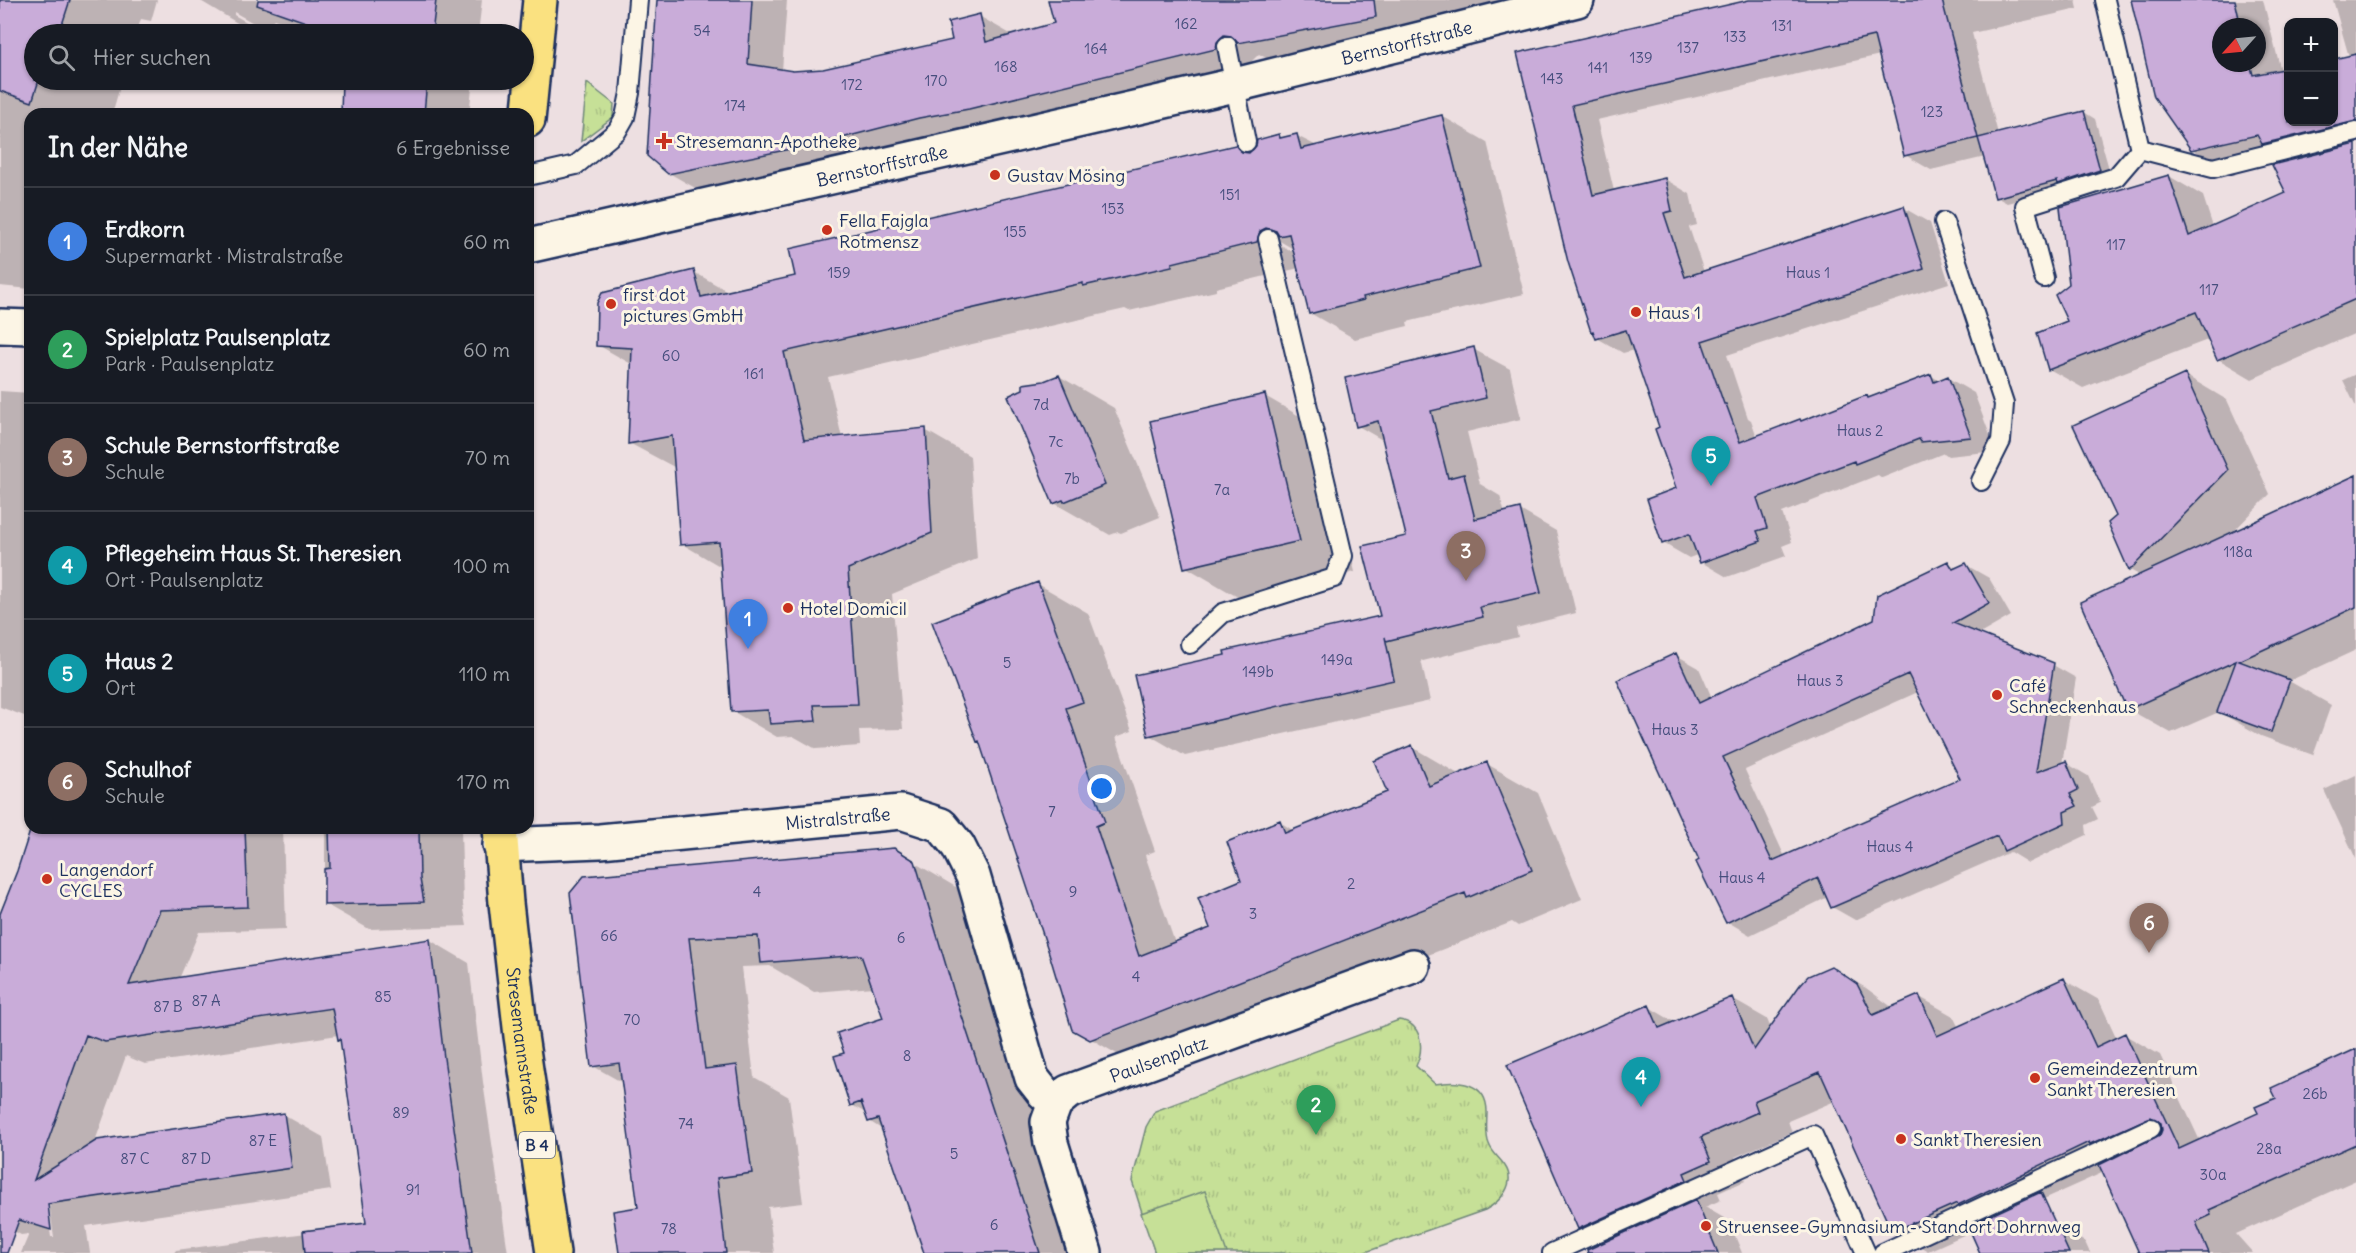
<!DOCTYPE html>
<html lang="de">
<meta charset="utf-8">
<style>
body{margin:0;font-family:Delius,sans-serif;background:#242831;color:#f1f3f6}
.controls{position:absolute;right:18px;top:18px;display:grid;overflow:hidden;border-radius:12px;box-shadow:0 2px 4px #0004}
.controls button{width:54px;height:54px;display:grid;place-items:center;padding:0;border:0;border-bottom:2px solid #363941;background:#171b24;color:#f1f3f6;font:30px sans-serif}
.compass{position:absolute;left:2212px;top:18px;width:54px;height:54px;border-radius:50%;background:#171b24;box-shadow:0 2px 4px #0004;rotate:243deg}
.you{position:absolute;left:1102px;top:789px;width:21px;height:21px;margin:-15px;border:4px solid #fff;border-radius:50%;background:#1a73e8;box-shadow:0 0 0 9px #1a73e833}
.badge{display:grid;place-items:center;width:39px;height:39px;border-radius:50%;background:#c8321e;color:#fff;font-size:20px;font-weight:700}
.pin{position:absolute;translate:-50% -50px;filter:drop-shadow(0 2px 3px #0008)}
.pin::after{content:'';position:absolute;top:32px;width:21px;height:18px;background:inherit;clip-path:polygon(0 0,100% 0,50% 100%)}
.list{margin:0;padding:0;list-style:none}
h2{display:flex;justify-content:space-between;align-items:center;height:78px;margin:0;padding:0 24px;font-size:26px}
h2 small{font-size:20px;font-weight:400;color:#9ea1a6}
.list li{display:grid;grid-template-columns:39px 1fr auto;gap:18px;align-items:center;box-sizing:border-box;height:108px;padding:0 24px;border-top:2px solid #363941}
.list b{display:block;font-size:22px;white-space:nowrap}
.list p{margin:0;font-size:20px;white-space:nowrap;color:#9ea1a6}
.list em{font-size:20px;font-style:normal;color:#9ea1a6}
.icon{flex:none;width:33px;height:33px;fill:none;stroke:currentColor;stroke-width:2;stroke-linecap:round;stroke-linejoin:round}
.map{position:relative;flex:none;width:2356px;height:1253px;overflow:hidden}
.search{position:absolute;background:#171b24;box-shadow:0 2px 4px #0004;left:24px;top:24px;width:510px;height:66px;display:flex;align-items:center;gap:15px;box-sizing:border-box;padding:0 21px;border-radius:33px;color:#9ea1a6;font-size:22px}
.panel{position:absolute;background:#171b24;box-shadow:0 2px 4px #0004;left:24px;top:108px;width:510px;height:726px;border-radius:18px}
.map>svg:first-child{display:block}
.grass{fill:url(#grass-tufts);stroke:#70887a;stroke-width:1.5}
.pitch{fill:#c6e097;stroke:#70887a;stroke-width:1.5}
.shadow{fill:#0003;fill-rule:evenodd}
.building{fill:#c9acd9;stroke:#1b2f5e;stroke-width:1.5;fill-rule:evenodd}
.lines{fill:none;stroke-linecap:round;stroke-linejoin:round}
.service-casing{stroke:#1b2f5e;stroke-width:22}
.minor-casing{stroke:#1b2f5e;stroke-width:38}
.primary-casing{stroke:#1b2f5e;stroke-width:38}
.service{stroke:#fcf5e5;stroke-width:18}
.minor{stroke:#fcf5e5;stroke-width:33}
.primary{stroke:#fae180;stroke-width:33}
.poi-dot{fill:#c8321e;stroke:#fcf5e5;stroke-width:2}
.labels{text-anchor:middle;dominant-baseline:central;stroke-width:6;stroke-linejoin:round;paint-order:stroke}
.number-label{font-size:15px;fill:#464e7d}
.shield{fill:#fcf5e5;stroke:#5e6a86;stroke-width:1.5}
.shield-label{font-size:16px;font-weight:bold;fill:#1b2f5e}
.street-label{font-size:18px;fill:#1b2f5e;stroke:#fcf5e5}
.poi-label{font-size:18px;fill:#1b2f5e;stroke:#fcf5e5;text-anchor:start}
</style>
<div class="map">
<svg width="2356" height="1253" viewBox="0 0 2356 1253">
<defs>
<pattern id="grass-tufts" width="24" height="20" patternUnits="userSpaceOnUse" patternTransform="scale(1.5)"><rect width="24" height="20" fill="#c6e097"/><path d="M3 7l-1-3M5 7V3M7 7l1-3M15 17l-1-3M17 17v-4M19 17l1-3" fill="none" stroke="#aac085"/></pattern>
</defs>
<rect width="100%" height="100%" fill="#eddfe1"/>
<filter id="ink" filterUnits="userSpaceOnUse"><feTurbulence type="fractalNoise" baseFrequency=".0167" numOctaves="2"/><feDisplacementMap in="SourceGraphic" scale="12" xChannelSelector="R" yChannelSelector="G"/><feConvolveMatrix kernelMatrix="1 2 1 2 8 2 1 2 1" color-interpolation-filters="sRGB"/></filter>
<g filter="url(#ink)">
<path class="grass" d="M587 83 614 104 613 117 581 141Z
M1399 1020C1423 1023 1424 1049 1416 1066L1435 1084C1458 1080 1487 1082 1487 1112 1487 1122 1485 1135 1489 1144 1492 1153 1500 1158 1505 1166 1517 1184 1500 1202 1485 1210L1363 1253H1155L1132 1181 1146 1127 1155 1111Z"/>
<path class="pitch" d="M1205 1191 1227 1253H1155L1141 1213Z"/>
<path class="shadow" d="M4 0H157L151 21 141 19 136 34H34V80H122L112 114H30V289L0 286V13Z
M199 0H482L478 34H317L274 19 264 29 234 12V15L259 29 249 30Z
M658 0H787L782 71 792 72 823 71 954 41 979 16 1014 36 1056 24 1049 0H1559L1273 62 1259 54 1251 62 1250 68 704 193 669 173ZM1219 30 1239 42V45L1217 33Z
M1756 0H2053L2054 2 2056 0H2076L2078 9 1972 33 1998 134 2084 112 2095 119 2111 176 2007 203 1996 197 1985 157 1931 170 1905 155 1880 55 1597 120 1614 191 1665 179 1690 194 1697 225 1689 227 1704 272 1904 208 1930 223 1949 283 1727 355 1748 418 1751 420 1757 437 1930 375 1940 381 1948 378 1974 393 1996 451 1948 456 1944 453 1882 478 1878 475 1782 513 1792 542 1782 546 1786 556 1727 577 1701 562 1697 555 1689 558 1663 543 1678 489 1661 428 1634 350 1623 353 1597 338 1595 333 1592 331 1519 54Z
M2133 0H2263L2281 71 2288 122H2334V61L2349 57 2333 0H2356V333L2252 379 2218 359 2210 339 2083 388 2049 369 2069 322 2071 284 2169 176 2203 196 2213 227 2288 193 2294 161 2284 155 2227 169 2192 149ZM2221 27H2257V63H2221Z
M344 80H473L469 114H342Z
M1442 116 1487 142 1524 294 1407 322 1408 326 1355 339 1310 313 1299 268 1216 288V291L1129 311 1125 309 828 377 842 438 925 430 970 456 977 559 892 594 903 729 859 730 860 746 816 749 793 736 777 737 732 711 723 568 682 544 676 468 629 443 633 365 598 345 694 272 729 292 797 278 1235 146 1249 155 1279 136 1284 139 1297 136 1317 146ZM1260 223 1280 234V238L1259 226ZM1254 226 1295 250V253L1253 229Z
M1473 349 1510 369 1521 419 1467 432 1480 484 1500 496 1505 514 1520 510 1556 531 1576 613 1516 628 1518 637 1423 661 1421 660 1430 701 1185 756 1149 735 1227 656 1382 618 1408 537 1384 441 1358 426Z
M2356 374V407L2343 380Z
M2185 375 2227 400 2270 494 2231 534 2356 476V650L2289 681 2331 705 2313 755 2261 736 2219 712 2171 733 2128 709 2141 576 2130 570 2110 524 2118 516Z
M1059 376 1114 408 1160 517 1121 533 1118 532 1110 535 1054 503 1025 390Z
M0 391 30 393V718L0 707Z
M1265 396 1320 428 1355 572 1241 599 1186 567Z
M1948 563 1957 568 1966 565 1989 578 2011 616 1978 635 2053 665 2076 678 2062 764 2066 763 2088 776 2100 803 2092 807 2098 819 2086 825 2087 835 2028 863 2010 852 1855 920 1832 907 1828 897 1750 935 1728 922 1701 861 1676 655 1699 668 1712 698 1875 620ZM1918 692 1962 780 1785 857 1745 770Z
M1038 584 1088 613 1132 731 1116 737 1155 851 1145 855 1175 943 1212 929 1280 822 1294 831 1389 792 1412 747 1460 775 1487 764 1538 793 1582 899 1518 926 1512 922 1141 1068 1074 1029 981 742 978 741ZM1471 888 1472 891 1113 1032V1029Z
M2356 775V859L2324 790Z
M33 828H283L286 929 199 932 179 979 430 940 469 963 483 1082 508 1253H174L176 1250 368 1225 342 1040 338 1035 145 1064 126 1056 94 1144 284 1115 323 1137 331 1190 86 1226 90 1253H21L29 1234 21 1235 0 1223V918ZM48 1196 54 1237H51L45 1197Z
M325 828H461L463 905 467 926 369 929 325 904Z
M893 850 966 893 1004 1020 1081 1253H926L883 1130 869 1121 866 1113 851 1105 846 1054 885 1019 874 987 814 992 770 966 741 967 754 1077 789 1097 803 1203 768 1207 774 1253H621L640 1209 623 1083 593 1066 571 893Z
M1831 968 1866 988 1893 1008 1918 996 1953 1016 1959 1028 2064 980 2099 1000 2117 1039 2125 1035 2160 1055 2200 1141 2260 1114 2278 1099 2356 1051V1180L2236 1234 2253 1253H2140L2142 1155 1928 1251 1893 1231 1835 1101 1788 1121 1792 1132 1735 1157 1745 1181 1718 1193 1721 1200 1705 1207 1729 1221 1742 1253H1620L1614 1238 1610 1239 1575 1219 1649 1007 1676 1023 1732 999 1767 1019 1771 1029Z
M2056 1226 2085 1242 2090 1253H2000Z"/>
<path class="building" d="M0 0H70L59 34H34V80H39L32 102 0 91Z
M258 0H436L432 34H340L257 5Z
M657 0H752L748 64 793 71 823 69 952 40 948 22 980 14 986 42 1054 23 1048 0H1374L1376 17 1238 43 1231 36 1224 35 1217 42 1216 49 969 109 919 118 834 140 668 174 647 156Z
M1749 0H1942L1978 138 1904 156 1874 36 1572 105 1593 195 1665 178 1672 211 1664 213 1685 277 1904 206 1924 269 1702 341 1724 404H1726L1740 442 1800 419 1801 421 1867 395 1868 398 1931 374 1934 382 1948 376 1971 437 1921 442 1919 439 1855 464 1854 461 1757 498 1767 528 1757 531 1761 541 1700 563 1689 534 1662 544 1647 499 1676 488 1655 429 1659 427 1626 330 1596 339 1593 331 1591 332 1568 262 1517 53Z
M2131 0H2235L2241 27H2221V63H2250L2253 75 2289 68V122H2334V59L2356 54V121L2262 144 2257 135 2191 150 2154 97Z
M342 80H427L424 114H341Z
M2084 111 2100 170 2058 184 2057 181 1995 198 1978 138Z
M1442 115 1480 268 1363 297 1364 300 1309 314 1289 234 1279 236 1276 231 1266 228 1260 231 1257 242 1172 263V266L1083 286V283L784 352 804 440 926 428 932 533 848 569 858 704 814 705 816 721 770 724 768 710 731 712 719 542 680 545 672 436 628 444 632 348 596 346 597 303 602 293 694 270 701 297 795 276 789 249 1235 145 1242 152 1249 153 1256 146 1257 140 1279 134 1280 138 1297 134 1301 149Z
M2356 144V299L2217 360 2196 312 2048 370 2037 333 2067 321 2055 295 2069 284 2060 207 2169 175 2189 236 2286 193 2272 165Z
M1474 347 1486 398 1431 411 1448 478 1464 474 1475 519 1520 508 1541 593 1480 607 1483 617 1386 641 1385 637 1394 680 1148 736 1134 675 1225 655 1224 651 1380 616 1362 546 1406 536 1378 421 1356 427 1345 378Z
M2185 374 2228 470 2129 571 2108 523 2116 516 2073 425Z
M1059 375 1105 485 1064 502 1063 500 1053 504 1008 396 1023 389V384L1044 381Z
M1265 394 1300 541 1184 568 1150 421Z
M2356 475V607L2239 661 2290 680 2271 732 2217 712 2236 661 2127 710 2080 602Z
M1948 561 1953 569 1966 563 1989 603 1953 623 2054 663 2036 772 2066 761 2078 790 2070 794 2077 806 2064 812 2065 823 2004 851 1997 836 1831 908 1818 878 1726 923 1696 862 1699 860 1617 680 1676 653 1699 703 1874 619 1877 595ZM1908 674 1960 779 1772 861 1723 757Z
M1038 582 1083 702 1066 708 1105 822 1096 826 1139 956 1210 928 1198 898 1241 880 1227 842 1280 820 1285 833 1387 792 1374 761 1412 745 1429 786 1487 762 1532 870 1467 898 1465 893 1090 1040 1072 1030 1049 953 979 741 977 742 932 622Z
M31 828H245L248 907 160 910 129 985 430 939 444 1058 472 1253H305L303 1231 366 1223 340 1039 338 1040 332 1008 105 1042 86 1035 34 1180 97 1140 284 1113 292 1168 48 1204 51 1230 19 1220 7 1253H0V914L17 871Z
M329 828H419L420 879 424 902 324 905V869L330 868Z
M894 848 915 861 953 989 1040 1253H924L878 1119 868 1122 861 1102 850 1106 834 1056 844 1053 837 1033 883 1018 861 955 761 963 758 936 689 938 705 1069 737 1065 752 1173 717 1178 726 1253H619L613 1211 638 1207 619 1063 591 1067 570 893 584 876Z
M1831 966 1857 984 1873 1015 1919 995 1937 1036 2064 978 2096 1047 2125 1033 2179 1149 2258 1113 2255 1107 2276 1098 2271 1088 2356 1049V1144L2209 1210 2211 1215 2196 1222 2209 1253H2139L2099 1165 2160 1135 2162 1130 2161 1123 2151 1117 2090 1144 2089 1142 1958 1205 1957 1203 1892 1232 1820 1072 1754 1101 1758 1112 1701 1137 1711 1161 1684 1173 1687 1180 1578 1229 1507 1065 1649 1005 1659 1028 1732 997 1754 1050 1800 985 1808 976Z
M2041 1192 2069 1253H1980L1968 1226Z
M1696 1200 1718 1253H1588L1587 1250Z"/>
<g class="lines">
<defs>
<path id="service" d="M2105 0 2140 149 2213 168 2356 132
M1227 46 1246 142
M528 176 576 165 617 131 625 117 630 93 638 0
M1944 222 2004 404 2001 441 1981 481
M2044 278 2025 206 2116 177 2140 149
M1190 644 1223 613 1334 578 1343 556 1268 239
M1552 1253 1813 1135 1866 1253
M1883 1253 2151 1128"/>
<g id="minor">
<path id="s1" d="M528 246 1235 85 1577 0"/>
<path d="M0 326 30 327"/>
<path id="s2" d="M500 845 600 841 901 812 941 825 958 846 973 876 1032 1078 1043 1092 1055 1103"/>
<path id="s3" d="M1085 1253 1051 1143 1048 1122 1055 1103 1068 1092 1413 966"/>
</g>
<g id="primary">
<path d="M528 120 540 0"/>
<path id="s4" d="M500 828 506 903 521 1036 553 1253"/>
</g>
</defs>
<use href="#service" class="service-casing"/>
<use href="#minor" class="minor-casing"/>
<use href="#primary" class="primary-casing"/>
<use href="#service" class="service"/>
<use href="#minor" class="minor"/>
<use href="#primary" class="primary"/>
</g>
</g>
<g class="poi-dot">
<path d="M661 132h6v6h6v6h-6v6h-6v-6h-6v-6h6z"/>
<circle cx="995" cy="175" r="6"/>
<circle cx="827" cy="230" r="6"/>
<circle cx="611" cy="304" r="6"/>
<circle cx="1636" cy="312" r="6"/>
<circle cx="788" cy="608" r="6"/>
<circle cx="1997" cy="695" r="6"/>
<circle cx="47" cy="879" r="6"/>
<circle cx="2035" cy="1078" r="6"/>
<circle cx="1901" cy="1139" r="6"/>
<circle cx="1706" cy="1226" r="6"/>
</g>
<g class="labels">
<g class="number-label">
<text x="1186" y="23">162</text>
<text x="1782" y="25">131</text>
<text x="702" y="30">54</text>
<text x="1735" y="36">133</text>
<text x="1688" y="47">137</text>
<text x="1096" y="48">164</text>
<text x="1641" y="57">139</text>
<text x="1006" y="66">168</text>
<text x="1598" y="67">141</text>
<text x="1552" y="78">143</text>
<text x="936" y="80">170</text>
<text x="852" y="84">172</text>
<text x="735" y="105">174</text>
<text x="1932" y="111">123</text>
<text x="1230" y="194">151</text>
<text x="1113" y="208">153</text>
<text x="1015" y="231">155</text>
<text x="2116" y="244">117</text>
<text x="839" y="272">159</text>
<text x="1808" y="272">Haus 1</text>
<text x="2209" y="289">117</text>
<text x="671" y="355">60</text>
<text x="754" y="373">161</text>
<text x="1041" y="404">7d</text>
<text x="1860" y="430">Haus 2</text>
<text x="1056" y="441">7c</text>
<text x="1072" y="478">7b</text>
<text x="1222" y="489">7a</text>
<text x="2238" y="551">118a</text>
<text x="1337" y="659">149a</text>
<text x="1007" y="662">5</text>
<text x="1258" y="671">149b</text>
<text x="1820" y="680">Haus 3</text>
<text x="1675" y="729">Haus 3</text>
<text x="1052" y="811">7</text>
<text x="1890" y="846">Haus 4</text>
<text x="1742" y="877">Haus 4</text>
<text x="1351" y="883">2</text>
<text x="757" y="891">4</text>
<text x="1073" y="891">9</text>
<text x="1253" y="913">3</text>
<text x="609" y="935">66</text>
<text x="901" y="937">6</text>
<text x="1136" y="976">4</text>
<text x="383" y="996">85</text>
<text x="206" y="1000">87 A</text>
<text x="168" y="1006">87 B</text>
<text x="632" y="1019">70</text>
<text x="907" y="1055">8</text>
<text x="2315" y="1093">26b</text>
<text x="401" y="1112">89</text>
<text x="686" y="1123">74</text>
<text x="263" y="1140">87 E</text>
<text x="2269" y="1148">28a</text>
<text x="954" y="1153">5</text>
<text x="135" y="1158">87 C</text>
<text x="196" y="1158">87 D</text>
<text x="2213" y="1174">30a</text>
<text x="413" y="1189">91</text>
<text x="994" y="1224">6</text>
<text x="669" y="1228">78</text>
</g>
<rect class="shield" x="519" y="1132" width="36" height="26" rx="4.5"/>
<g class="shield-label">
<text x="537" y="1145">B 4</text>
</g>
<g class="street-label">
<text stroke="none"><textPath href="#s1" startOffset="902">Bernstorffstraße</textPath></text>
<text stroke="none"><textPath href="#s1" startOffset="363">Bernstorffstraße</textPath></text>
<text stroke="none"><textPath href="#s2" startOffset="339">Mistralstraße</textPath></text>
<text stroke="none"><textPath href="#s4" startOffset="214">Stresemannstraße</textPath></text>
<text stroke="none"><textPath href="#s3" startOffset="270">Paulsenplatz</textPath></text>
</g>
<g class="poi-label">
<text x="676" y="141">Stresemann-Apotheke</text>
<text x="1007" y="175">Gustav Mösing</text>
<text x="839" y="220">Fella Fajgla<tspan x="839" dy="21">Rotmensz</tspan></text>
<text x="623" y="294">first dot<tspan x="623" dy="21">pictures GmbH</tspan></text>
<text x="1648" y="312">Haus 1</text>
<text x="800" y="608">Hotel Domicil</text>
<text x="2009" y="685">Café<tspan x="2009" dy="21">Schneckenhaus</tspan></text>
<text x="59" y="869">Langendorf<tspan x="59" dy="21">CYCLES</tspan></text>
<text x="2047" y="1068">Gemeindezentrum<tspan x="2047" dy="21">Sankt Theresien</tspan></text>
<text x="1913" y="1139">Sankt Theresien</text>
<text x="1718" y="1226">Struensee-Gymnasium - Standort Dohrnweg</text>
</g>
</g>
</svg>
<div class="controls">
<button>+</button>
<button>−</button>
</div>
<svg class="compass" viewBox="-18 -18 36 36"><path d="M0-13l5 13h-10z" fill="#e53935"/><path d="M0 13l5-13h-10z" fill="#9ea1a6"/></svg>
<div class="you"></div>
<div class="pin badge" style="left:748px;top:649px;background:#3f7fe0">1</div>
<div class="pin badge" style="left:1316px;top:1135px;background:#2e9e5b">2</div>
<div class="pin badge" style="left:1466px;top:581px;background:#8d6e63">3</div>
<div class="pin badge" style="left:1641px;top:1107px;background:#0f9aa8">4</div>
<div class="pin badge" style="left:1711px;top:486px;background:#0f9aa8">5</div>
<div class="pin badge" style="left:2149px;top:953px;background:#8d6e63">6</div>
<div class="search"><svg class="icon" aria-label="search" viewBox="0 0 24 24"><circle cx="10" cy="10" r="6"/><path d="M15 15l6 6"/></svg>Hier suchen</div>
<section class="panel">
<h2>In der Nähe<small>6 Ergebnisse</small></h2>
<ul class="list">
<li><span class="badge" style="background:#3f7fe0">1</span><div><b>Erdkorn</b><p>Supermarkt · Mistralstraße</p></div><em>60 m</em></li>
<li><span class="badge" style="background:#2e9e5b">2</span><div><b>Spielplatz Paulsenplatz</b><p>Park · Paulsenplatz</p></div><em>60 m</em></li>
<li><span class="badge" style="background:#8d6e63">3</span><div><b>Schule Bernstorffstraße</b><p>Schule</p></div><em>70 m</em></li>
<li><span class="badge" style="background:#0f9aa8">4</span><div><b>Pflegeheim Haus St. Theresien</b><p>Ort · Paulsenplatz</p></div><em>100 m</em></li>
<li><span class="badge" style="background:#0f9aa8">5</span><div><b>Haus 2</b><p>Ort</p></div><em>110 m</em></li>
<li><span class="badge" style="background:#8d6e63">6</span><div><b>Schulhof</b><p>Schule</p></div><em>170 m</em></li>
</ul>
</section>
</div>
